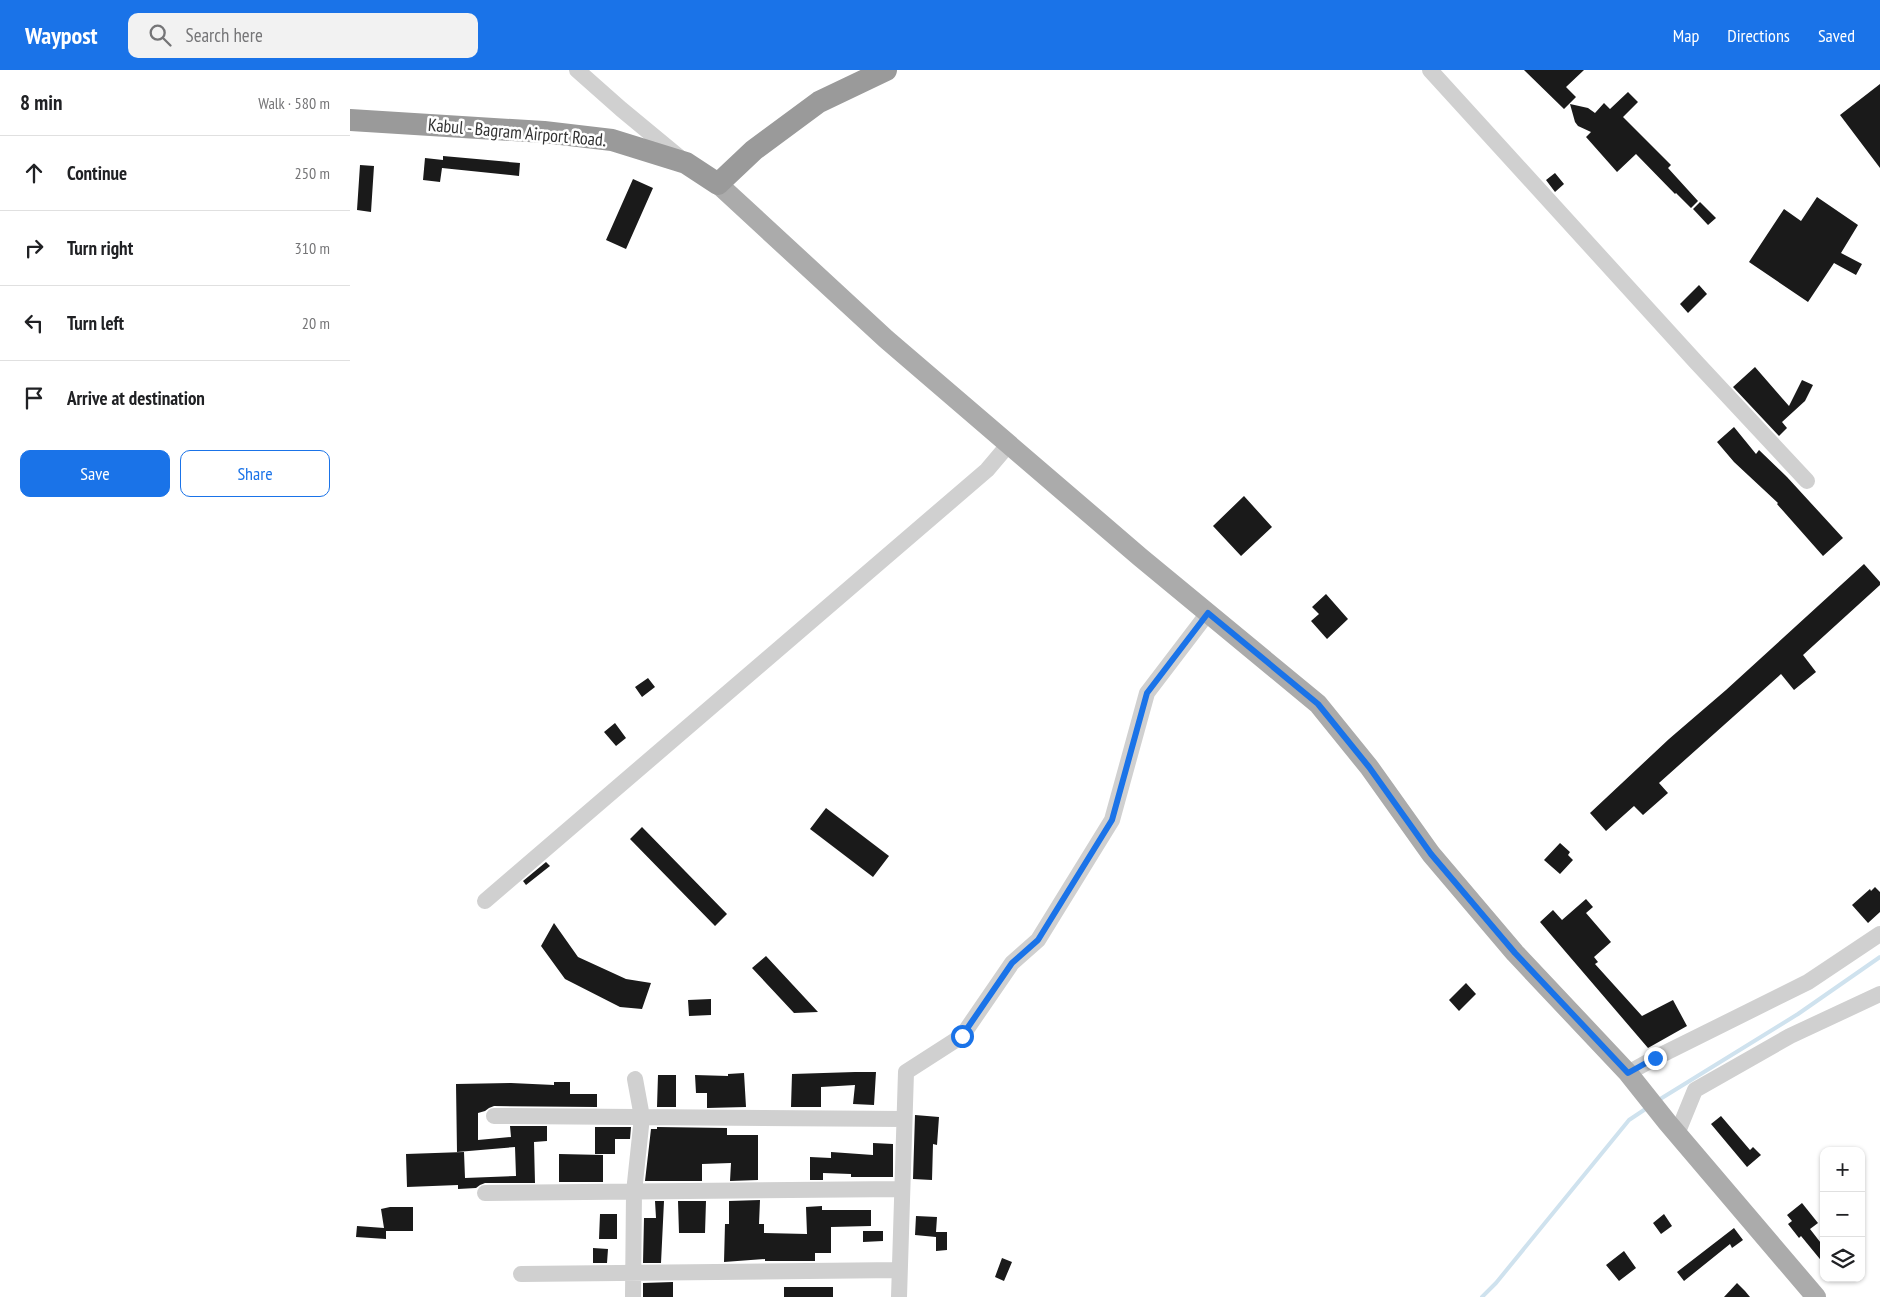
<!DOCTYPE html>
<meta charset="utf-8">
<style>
body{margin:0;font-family:"PT Sans Narrow",sans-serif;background:#f2f2f2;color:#202124}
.controls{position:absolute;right:15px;bottom:15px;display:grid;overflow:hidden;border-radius:10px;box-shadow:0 1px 4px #0004}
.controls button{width:45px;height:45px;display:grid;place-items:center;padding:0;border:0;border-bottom:1px solid #e0e0e0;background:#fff;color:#202124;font:25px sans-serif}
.stop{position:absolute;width:15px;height:15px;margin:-11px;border:4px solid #1a73e8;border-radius:50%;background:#fff}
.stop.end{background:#1a73e8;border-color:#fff;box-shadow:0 1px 5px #0008}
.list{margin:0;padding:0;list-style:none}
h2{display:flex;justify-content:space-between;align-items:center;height:65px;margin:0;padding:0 20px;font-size:21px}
h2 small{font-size:16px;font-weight:400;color:#757577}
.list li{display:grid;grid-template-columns:32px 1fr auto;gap:15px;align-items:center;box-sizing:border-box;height:75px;padding:0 20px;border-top:1px solid #e0e0e0}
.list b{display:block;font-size:19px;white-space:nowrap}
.list em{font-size:16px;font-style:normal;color:#757577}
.actions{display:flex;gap:10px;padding:15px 20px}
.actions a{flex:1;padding:11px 0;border:1px solid #1a73e8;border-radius:10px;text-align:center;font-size:18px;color:#1a73e8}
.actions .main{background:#1a73e8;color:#fff}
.icon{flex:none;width:28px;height:28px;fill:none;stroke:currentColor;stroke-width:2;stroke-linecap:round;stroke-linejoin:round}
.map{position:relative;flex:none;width:1530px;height:1227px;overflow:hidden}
header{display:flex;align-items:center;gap:30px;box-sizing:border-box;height:70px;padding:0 25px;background:#1a73e8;color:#fff}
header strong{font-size:24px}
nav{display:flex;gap:28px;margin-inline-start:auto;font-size:18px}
.search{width:350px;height:45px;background:#f2f2f2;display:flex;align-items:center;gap:12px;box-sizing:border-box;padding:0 18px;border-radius:10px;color:#757577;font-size:19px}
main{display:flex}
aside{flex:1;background:#fff}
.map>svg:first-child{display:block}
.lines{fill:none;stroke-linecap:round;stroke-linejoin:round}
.stream{stroke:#cfe2ee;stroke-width:4}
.building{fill:#1a1a1a}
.minor{stroke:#d0d0d0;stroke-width:16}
.major{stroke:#ababab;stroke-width:20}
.highway{stroke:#9a9a9a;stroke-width:22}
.route{stroke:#1a73e8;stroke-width:6}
.labels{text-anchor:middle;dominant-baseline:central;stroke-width:5;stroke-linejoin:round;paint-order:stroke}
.street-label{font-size:18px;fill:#333;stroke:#fff}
</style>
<header>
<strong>Waypost</strong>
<div class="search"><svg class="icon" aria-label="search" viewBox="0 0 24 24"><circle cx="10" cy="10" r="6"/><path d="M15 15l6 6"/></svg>Search here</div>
<nav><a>Map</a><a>Directions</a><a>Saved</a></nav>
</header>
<main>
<aside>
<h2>8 min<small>Walk · 580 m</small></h2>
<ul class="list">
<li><svg class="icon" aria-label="ahead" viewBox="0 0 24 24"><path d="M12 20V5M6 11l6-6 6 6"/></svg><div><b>Continue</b></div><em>250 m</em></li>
<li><svg class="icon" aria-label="right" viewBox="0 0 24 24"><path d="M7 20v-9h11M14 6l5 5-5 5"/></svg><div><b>Turn right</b></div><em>310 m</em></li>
<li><svg class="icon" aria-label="left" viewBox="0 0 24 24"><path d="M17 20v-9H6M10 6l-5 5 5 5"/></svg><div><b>Turn left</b></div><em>20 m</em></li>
<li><svg class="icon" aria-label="arrive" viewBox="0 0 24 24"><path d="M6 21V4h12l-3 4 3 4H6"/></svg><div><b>Arrive at destination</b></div></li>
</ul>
<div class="actions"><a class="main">Save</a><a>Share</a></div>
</aside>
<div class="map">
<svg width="1530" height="1227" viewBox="0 0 1530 1227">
<rect width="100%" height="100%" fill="#fff"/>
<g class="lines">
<path class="stream" d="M1307 1031 1448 944 1530 887
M1132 1227 1146 1213 1279 1050 1297 1038"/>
</g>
<path class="building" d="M1174 0H1234L1216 17 1226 27 1214 39Z
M1530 14V98L1490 45Z
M1278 22 1288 32 1273 47 1321 95 1318 98 1348 131 1341 138 1326 123 1325 124 1286 84 1267 102 1236 67 1241 62 1228 56 1225 52 1220 34 1238 38 1245 43 1254 33 1260 39Z
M93 86 170 93 169 106 92 98 90 112 73 110 75 88 93 90Z
M10 95 24 96 21 142 7 140Z
M1205 103 1214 114 1205 122 1196 110Z
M283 109 303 118 276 179 256 170Z
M1467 127 1508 155 1491 183 1512 194 1506 205 1484 193 1458 232 1399 192 1434 139 1451 151Z
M1350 132 1366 148 1358 155 1343 139Z
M1349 215 1357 224 1338 243 1330 234Z
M1405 297 1439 336 1452 310 1463 315 1455 331 1432 352 1437 358 1429 366 1383 317Z
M1384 357 1406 384 1409 380 1437 407 1493 468 1473 486 1427 434 1428 433 1384 392 1367 372Z
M894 426 922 457 891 486 863 456Z
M1514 494 1530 512V515L1453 585 1466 602 1444 620 1431 604 1309 713 1318 723 1293 745 1284 736 1256 761 1240 743 1319 669 1376 620Z
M976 524 998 549 977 569 961 551 969 544 962 537Z
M298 608 305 617 292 627 285 617Z
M265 653 276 668 266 676 254 662Z
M476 738 539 786 523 807 460 759Z
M292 757 377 844 365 856 280 769Z
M1210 773 1220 782 1218 785 1223 790 1210 804 1194 790Z
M196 792 200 796 176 815 173 811Z
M1525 817 1530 822V842L1518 853 1502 835 1520 819 1521 821Z
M1236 829 1243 837 1236 843 1261 872 1244 887 1248 892 1245 894 1292 946 1323 930 1337 956 1298 978 1190 852 1203 840 1212 850Z
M204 853 228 887 276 909 301 913 292 939 270 937 215 909 191 876Z
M416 886 468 942 444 943 402 898Z
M1116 913 1126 924 1109 941 1099 930Z
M361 929V945L339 946 338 930Z
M505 1002H526L524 1035 503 1034 505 1015 471 1017V1037H441L442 1004Z
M394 1003 396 1037 357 1038V1023H346L345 1005 378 1006V1004Z
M308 1005H326V1037H307Z
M204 1012H220V1024H247V1037L144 1036 139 1038 135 1041 128 1043V1070L161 1067 160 1056H197V1071L184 1072 185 1113H135L130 1115 126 1118 108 1119V1115L57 1117 56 1084 114 1082 115 1108 166 1106 165 1077 107 1082 106 1014 161 1013 204 1015Z
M565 1045 589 1047 587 1075 583 1074 582 1110 563 1109Z
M1371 1046 1400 1080 1403 1077 1411 1085 1397 1097 1361 1054Z
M245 1057H281L280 1069H265V1084H245Z
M307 1057 377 1058V1065H408V1110L380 1111 381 1093 352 1094V1111H295L301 1059H307Z
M523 1073 543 1074V1107H501V1104L473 1103V1110H460V1087L481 1088V1082L523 1085Z
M209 1084 253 1085V1112H209Z
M410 1130 409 1154H414V1163L457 1164 456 1137 472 1136V1140H521V1156L481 1157V1183H465V1191H415V1189L374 1192 375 1154H379V1131Z
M305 1131H314L311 1193H293L294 1148H306Z
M328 1131H356L355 1163H329Z
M1452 1133 1468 1153 1460 1159 1474 1177V1194L1451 1166 1449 1168 1438 1154 1442 1151 1437 1145Z
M40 1137H63V1161H36V1169L6 1167 7 1156 34 1158 31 1139Z
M250 1144H267V1169H249Z
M1314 1144 1322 1156 1311 1164 1303 1153Z
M566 1146 587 1147 586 1162H597V1180L586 1181V1167L565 1165Z
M1384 1158 1393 1170 1382 1178 1380 1174 1334 1211 1327 1202Z
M513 1161H533V1171L513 1172Z
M243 1178 258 1179 257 1193H243Z
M1274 1181 1286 1198 1269 1211 1256 1195Z
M652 1188 662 1192 654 1211 645 1207Z
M323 1212V1227H293V1213Z
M1387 1213 1395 1221 1400 1227H1374Z
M434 1217H483V1227H434Z"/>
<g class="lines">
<path class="minor" d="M227 0 271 39 329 87
M1080 0 1346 292 1457 411
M135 831 637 400 659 374
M1278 1003 1305 988 1458 912 1530 864
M144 1046 554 1049
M1327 1064 1345 1020 1440 966 1530 924
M135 1123 551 1119
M171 1204 549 1200
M283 1227 284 1122 292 1047 285 1009
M549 1227 556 1002 612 966 662 893 688 870 762 750 797 623 858 543"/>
<path class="major" d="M368 114 536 269 790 487 968 634 1019 697 1081 784 1165 883 1278 1003 1317 1052 1466 1227"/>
<path class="highway" d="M0 50 194 62 262 70 336 93 368 114 404 80 469 32 536 0"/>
</g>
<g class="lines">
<path class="route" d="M612 966 662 893 688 870 762 750 797 623 858 543 968 634 1019 697 1081 784 1165 883 1278 1003 1305 988"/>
</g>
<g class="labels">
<g class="street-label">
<text transform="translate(167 62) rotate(5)">Kabul - Bagram Airport Road.</text>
</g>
</g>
</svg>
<div class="controls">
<button>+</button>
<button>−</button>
<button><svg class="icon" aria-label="layers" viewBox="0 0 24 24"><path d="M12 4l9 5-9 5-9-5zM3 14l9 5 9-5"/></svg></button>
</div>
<div class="stop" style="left:612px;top:966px"></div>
<div class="stop end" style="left:1305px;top:988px"></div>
</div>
</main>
